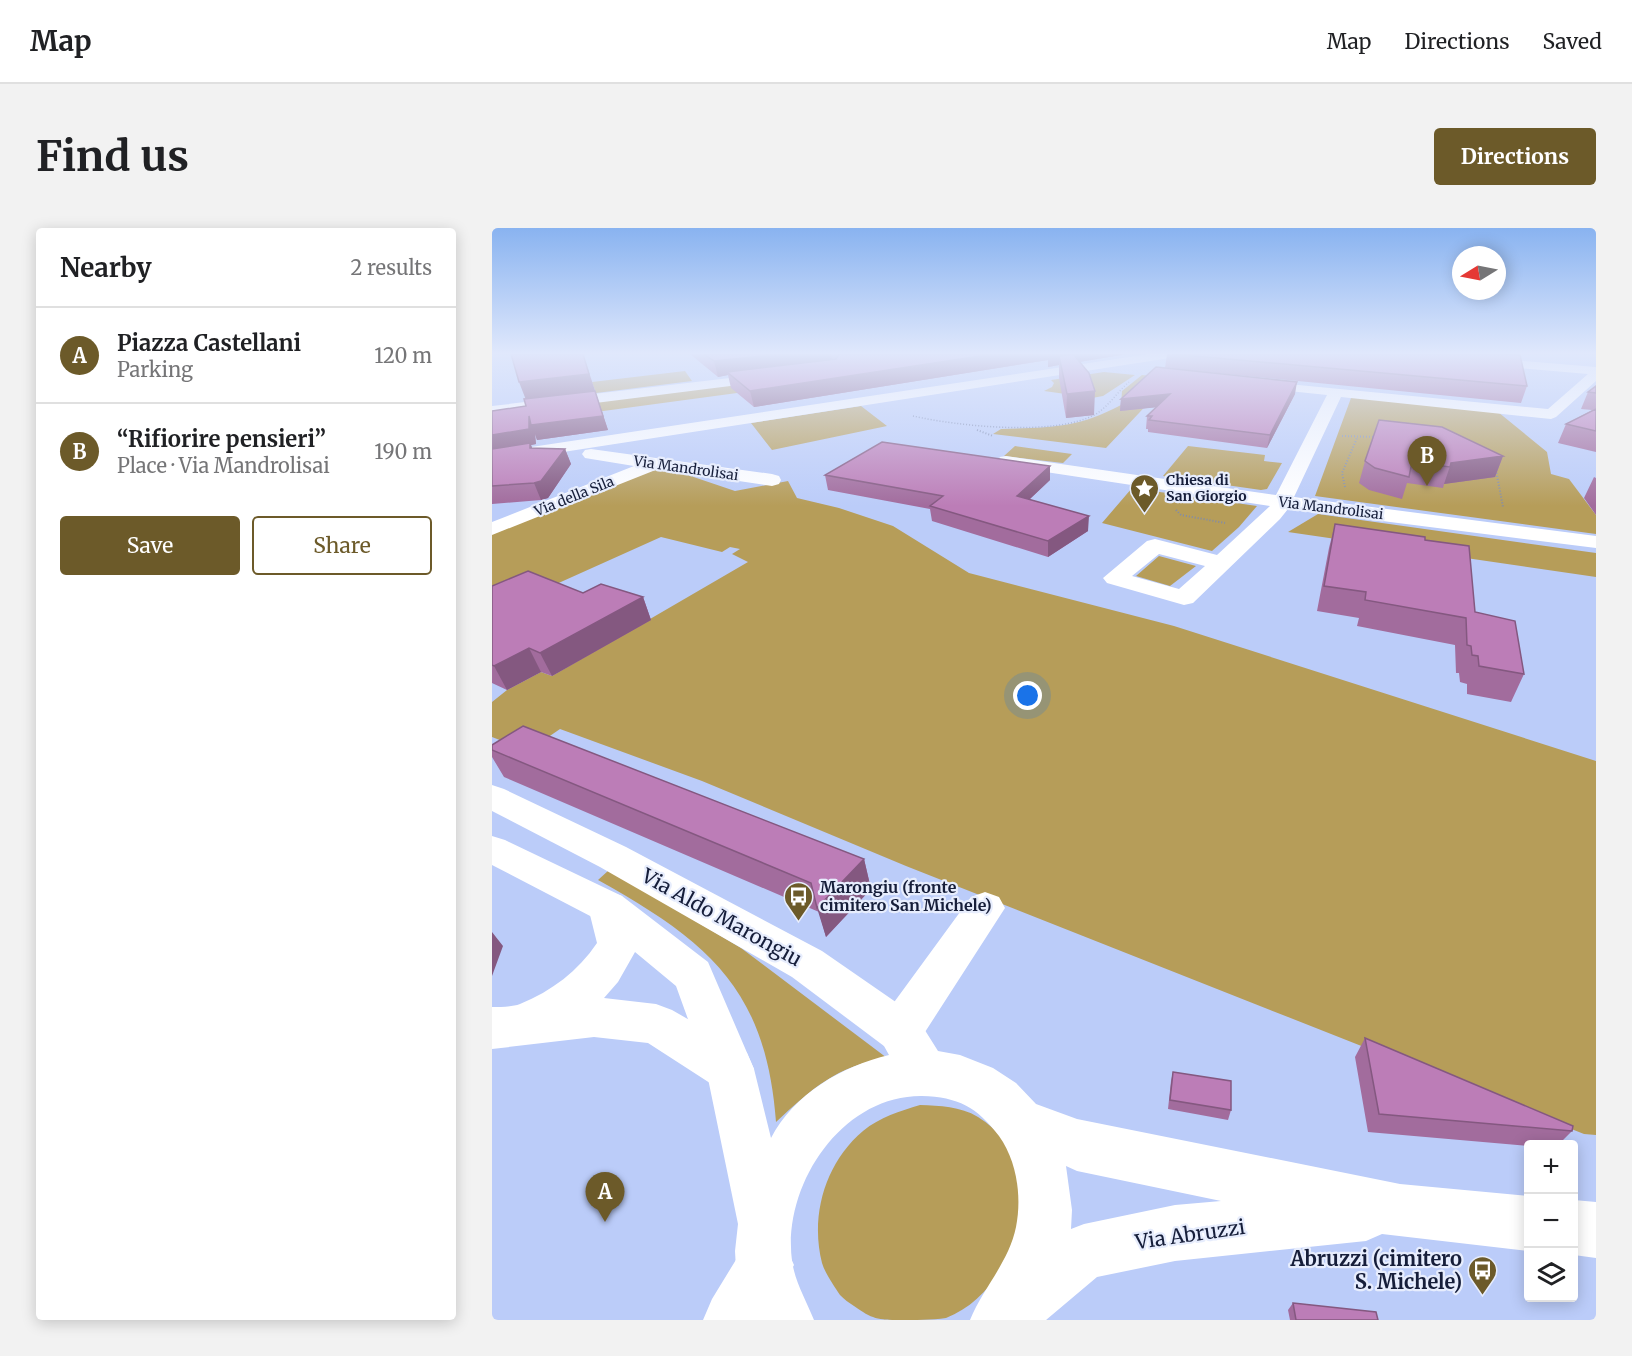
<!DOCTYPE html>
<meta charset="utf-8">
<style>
body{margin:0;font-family:Merriweather,serif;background:#f2f2f2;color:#202124}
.controls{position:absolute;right:18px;bottom:18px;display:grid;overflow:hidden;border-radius:6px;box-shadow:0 3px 15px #0003}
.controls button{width:54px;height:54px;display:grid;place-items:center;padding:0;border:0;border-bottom:2px solid #e0e0e0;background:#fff;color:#202124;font:30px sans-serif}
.compass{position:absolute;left:960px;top:18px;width:54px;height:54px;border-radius:50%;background:#fff;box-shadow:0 3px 15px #0003;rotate:260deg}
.you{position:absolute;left:536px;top:468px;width:21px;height:21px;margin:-15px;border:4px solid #fff;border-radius:50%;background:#1a73e8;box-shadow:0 0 0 9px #1a73e833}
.badge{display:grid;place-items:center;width:39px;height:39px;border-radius:50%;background:#6c5a29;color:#fff;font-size:20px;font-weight:700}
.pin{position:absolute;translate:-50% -50px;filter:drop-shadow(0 2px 3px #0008)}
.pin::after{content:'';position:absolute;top:32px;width:21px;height:18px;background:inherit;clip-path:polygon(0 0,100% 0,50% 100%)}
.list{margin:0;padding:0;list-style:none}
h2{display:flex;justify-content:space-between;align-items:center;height:78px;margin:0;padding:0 24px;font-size:26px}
h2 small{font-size:20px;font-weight:400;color:#757577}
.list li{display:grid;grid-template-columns:39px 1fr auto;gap:18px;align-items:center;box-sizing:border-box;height:96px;padding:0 24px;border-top:2px solid #e0e0e0}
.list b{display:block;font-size:22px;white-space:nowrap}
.list p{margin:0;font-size:20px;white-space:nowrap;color:#757577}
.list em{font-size:20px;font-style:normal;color:#757577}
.actions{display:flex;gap:12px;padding:18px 24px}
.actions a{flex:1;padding:14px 0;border:2px solid #6c5a29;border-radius:6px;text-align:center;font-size:21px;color:#6c5a29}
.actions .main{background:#6c5a29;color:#fff}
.icon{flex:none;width:33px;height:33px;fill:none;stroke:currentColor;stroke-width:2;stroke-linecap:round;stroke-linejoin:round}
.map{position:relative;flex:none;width:1104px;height:1092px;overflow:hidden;border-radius:6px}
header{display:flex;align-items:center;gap:36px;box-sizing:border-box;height:84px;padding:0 30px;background:#fff;border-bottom:2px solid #e0e0e0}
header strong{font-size:28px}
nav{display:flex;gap:33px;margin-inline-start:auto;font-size:21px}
.intro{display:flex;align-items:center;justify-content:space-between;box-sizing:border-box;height:144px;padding:0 36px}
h1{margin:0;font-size:42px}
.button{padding:15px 27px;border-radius:6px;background:#6c5a29;color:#fff;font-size:21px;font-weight:700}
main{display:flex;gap:36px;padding:0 36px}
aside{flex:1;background:#fff;border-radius:6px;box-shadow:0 3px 15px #0003}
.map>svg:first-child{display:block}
.green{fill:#b69d59}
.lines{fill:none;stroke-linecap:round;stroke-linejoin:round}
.path-far1{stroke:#7c8ab1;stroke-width:1.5;stroke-dasharray:1 2;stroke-linecap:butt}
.path{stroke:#7c8ab1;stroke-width:2;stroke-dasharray:1 2;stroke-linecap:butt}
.street{fill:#fff;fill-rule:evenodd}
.secondary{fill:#fff;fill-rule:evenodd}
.wall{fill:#a26c9d}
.shaded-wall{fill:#845880}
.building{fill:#bc7db7;stroke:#845880;stroke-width:1.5}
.labels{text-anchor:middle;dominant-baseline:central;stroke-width:4.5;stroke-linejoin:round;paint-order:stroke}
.far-street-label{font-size:14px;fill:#161e3a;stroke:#e7edfd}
.far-poi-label{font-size:14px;font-weight:bold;fill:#161e3a;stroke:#e7edfd;text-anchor:start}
.poi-label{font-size:16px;font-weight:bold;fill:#161e3a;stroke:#e7edfd;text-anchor:start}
.near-street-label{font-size:20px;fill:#161e3a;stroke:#e7edfd}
.near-poi-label{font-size:20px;font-weight:bold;fill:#161e3a;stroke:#e7edfd;text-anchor:end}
</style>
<header>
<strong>Map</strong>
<nav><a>Map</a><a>Directions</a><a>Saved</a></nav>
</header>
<div class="intro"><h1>Find us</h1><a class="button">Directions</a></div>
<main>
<aside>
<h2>Nearby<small>2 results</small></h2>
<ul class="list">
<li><span class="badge">A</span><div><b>Piazza Castellani</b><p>Parking</p></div><em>120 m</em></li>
<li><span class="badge">B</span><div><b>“Rifiorire pensieri”</b><p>Place · Via Mandrolisai</p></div><em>190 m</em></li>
</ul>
<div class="actions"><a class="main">Save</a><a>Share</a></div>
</aside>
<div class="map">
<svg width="1104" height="1092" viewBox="0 0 1104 1092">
<rect width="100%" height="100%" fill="#bbccf9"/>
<path class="green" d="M193 143 200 153 104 165 100 154Z
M612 144 643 147 611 168 589 172 581 167 552 163 560 159 562 155 559 152Z
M650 147 680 150 614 220 501 206 509 201C559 199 584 201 629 177L630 163Z
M263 152 245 165 52 191 49 180Z
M862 169 1006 184 1055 224 1059 246 1077 251 1104 287V306L823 268 859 170Z
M369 178 395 198 280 222 259 195Z
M523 218 580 226 571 235 512 228Z
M696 218 773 227 772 233 790 235 775 261 769 262 671 248Z
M175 240 243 263 296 253 305 270 347 280 401 298 477 345 682 398 1104 533V907L1092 906 414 638 210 553 68 501 36 523 0 509V474L15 462 49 444 60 448 256 334 240 326 248 321 238 319 230 324 169 309 0 385V305L159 241Z
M640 260 765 278 747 299 720 323 610 295Z
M826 286 1104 325V349L796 304Z
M667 328 704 338 678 358 644 348Z
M117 642 249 720 395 830C344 838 320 861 284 894 274 761 217 714 106 652Z
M428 877C448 878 468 878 486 889 562 935 529 1061 454 1090 440 1092 422 1092 408 1092 386 1092 380 1091 362 1078 357 1075 352 1071 348 1067 342 1058 333 1045 330 1035 318 988 333 935 371 903 388 889 408 883 428 877Z"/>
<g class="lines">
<path class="path-far1" d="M421 188C465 198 564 209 604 186 617 178 625 164 637 154"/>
<path class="path" d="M485 202 501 208
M850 208 885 209
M1004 242 1011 279
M853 259 850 245 865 210
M684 282 689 287 733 295"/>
<path class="street" d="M657 126H684L678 130 0 235V225Z
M902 126H947L1104 139V153L1064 189 1059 191 849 169 802 269 1104 308V320L796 281 788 291 701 375 692 377 615 355 611 350 655 313 663 311 725 327 778 278 514 238 508 237 505 233 508 229 514 228 784 267 835 167 760 159 753 155 755 152 1056 181 1096 146 908 130ZM667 326 713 338 687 361 640 348Z
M281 145 288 149 286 152 0 188V178Z
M99 221 280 246 287 248 289 252 287 256 280 258 166 241 0 307V294L142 238 93 230 90 226 93 222Z
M116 663 130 668 136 679 147 717 126 754 112 770 164 776 180 782 255 825 262 841 255 857 238 863 221 857 156 815 102 809 0 821V779C9 779 20 779 28 776 60 763 86 743 105 715L96 679 102 668Z
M493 664 507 669 513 680 424 818 408 824 392 818 385 803 392 788 479 669Z
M273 1008 293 1017 302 1037 274 1092H211L220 1071 253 1017Z"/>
<path class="secondary" d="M0 557 12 561 134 619 330 723 424 788 446 823 468 827 501 840 524 855 544 876 585 891 908 956 1036 968V1023L890 1006 874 1013 683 1033 605 1049 554 1092H478C491 1060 517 1034 524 999 530 969 525 933 507 908 485 879 466 869 430 868 350 867 290 957 300 1033 303 1054 314 1072 322 1092H261L244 1041 243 1023 246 996 214 841 184 758 102 690 0 637V608L13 612 130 668 216 734 262 841 279 910C302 866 350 838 397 827L392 818 300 749 108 639 0 583ZM574 938 585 943 729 973 683 977 592 996 579 1001 580 982Z
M1082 972 1104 974V1030L1082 1027Z"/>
</g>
<path class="wall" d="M198 126H635L587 134 602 187 574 190 567 150V137L556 139V132L262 179 239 160 236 147 226 149Z
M675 126H1022L1035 158 1029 175 703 143 803 166 775 220 656 204V201H654L655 188 664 179 628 183 629 171 673 140Z
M1104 158V224L1066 215 1074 196 1100 182 1089 181 1096 164Z
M103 163 116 202 45 212 43 206 44 216 39 217 40 220 73 221 79 236 56 270 49 272 0 276V183L34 178Z
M1011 228 1003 249 952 256 951 260 915 255 910 271 877 262 867 255 873 233Z
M558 238V252L538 271 596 303 556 329 440 293 438 281 336 262 333 247Z
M1102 249 1104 250V287L1092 270Z
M843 296 933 312 983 384 1032 446 1019 474 975 466V456L968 454 967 445H964L963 417 865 398 867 390 825 383 837 320Z
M0 358 151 369 159 392 60 448 49 444 15 462 0 455Z
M0 517 372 631 379 661 334 709 327 684 12 549 0 529Z
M873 810 1080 903 1067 916H1036V918L876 904 863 829Z
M681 844 739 882 736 892 676 881 679 853Z
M801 1075 886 1092H798L796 1082Z"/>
<path class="shaded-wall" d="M91 126 116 202 45 212 43 206 44 216 39 217 44 230 0 223V207L37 188 34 172 27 154Z
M289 126H339L341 135 235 144 236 147 226 149 222 133Z
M501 126H635L569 137 567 128V137L556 139V132L262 179 258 163Z
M805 154 803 166 775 220 778 207Z
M603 163 602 187 574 190 575 166Z
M678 166 677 178 628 183 629 171Z
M73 221 79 236 56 270 49 272 42 255Z
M1011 228 1003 249 952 256 959 235Z
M558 238V252L525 283V268Z
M597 288 596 303 556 329V313Z
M151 369 159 392 60 448 48 425Z
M37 420 49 444 15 462 2 438Z
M372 631 379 661 334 709 325 680Z
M0 704 11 718 0 748Z"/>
<path class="building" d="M19 126H91L97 146 27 154Z
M212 126H289L222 133Z
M347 126H501L258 163 235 144 344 131Z
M581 126 597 145 603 163 575 166 567 128Z
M680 126H1012L1028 127 1035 158Z
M664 139 805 154 778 207 657 192 660 188H655L678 166 629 171Z
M1104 158V165L1096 164Z
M103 163 111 188 39 197 37 188V201L0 207V183L34 178 32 171Z
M1104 181V203L1074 196Z
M887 192 950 199 1011 228 959 235 958 239 920 234 917 249 883 240 873 233Z
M390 214 558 238 525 268 597 288 556 313 438 278 451 268 333 247Z
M38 215V220L73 221 49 253 42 255 0 258V221Z
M843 296 933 309V312L977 318 983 384 1023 393 1032 446 987 438 986 428 980 427 979 418 975 417 974 390 873 372 874 364 832 358Z
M36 343 91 365 109 356 151 369 48 425 37 420 2 438 0 437V358Z
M31 498 372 631 325 680 319 655 0 522V517Z
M873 810 1081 898 1080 903 887 886Z
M681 844 739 853V882L678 872Z
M801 1075 884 1084 886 1092H804Z"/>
<linearGradient id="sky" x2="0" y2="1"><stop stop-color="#89b3f0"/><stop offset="0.45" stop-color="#e0e8fc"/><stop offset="1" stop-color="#e0e8fc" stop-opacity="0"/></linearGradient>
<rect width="1104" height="278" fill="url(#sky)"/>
<defs>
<symbol id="sight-pin" viewBox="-11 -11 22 30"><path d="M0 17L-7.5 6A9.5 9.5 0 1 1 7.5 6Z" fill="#6c5a29" stroke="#e7edfd"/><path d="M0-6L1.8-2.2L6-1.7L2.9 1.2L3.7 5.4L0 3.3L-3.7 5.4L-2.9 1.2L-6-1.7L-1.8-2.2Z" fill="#fff"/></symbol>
<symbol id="bus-pin" viewBox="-11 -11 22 30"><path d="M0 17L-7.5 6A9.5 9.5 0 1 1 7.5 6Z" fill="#6c5a29" stroke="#e7edfd"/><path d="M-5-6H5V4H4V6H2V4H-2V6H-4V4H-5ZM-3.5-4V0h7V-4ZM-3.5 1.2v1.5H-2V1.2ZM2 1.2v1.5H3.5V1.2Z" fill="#fff"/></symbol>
</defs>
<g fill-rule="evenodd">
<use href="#sight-pin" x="636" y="244" width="33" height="45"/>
<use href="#bus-pin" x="290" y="652" width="33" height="45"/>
<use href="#bus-pin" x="974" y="1026" width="33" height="45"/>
</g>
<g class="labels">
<g class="far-street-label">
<text transform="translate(194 240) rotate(8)">Via Mandrolisai</text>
<text transform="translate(82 268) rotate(-22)">Via della Sila</text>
<text transform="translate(839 280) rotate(7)">Via Mandrolisai</text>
</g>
<g class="far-poi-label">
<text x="674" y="252">Chiesa di<tspan x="674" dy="16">San Giorgio</tspan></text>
</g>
<g class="poi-label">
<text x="328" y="659">Marongiu (fronte<tspan x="328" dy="18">cimitero San Michele)</tspan></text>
</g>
<g class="near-street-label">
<text transform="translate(230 689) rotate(29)">Via Aldo Marongiu</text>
<text transform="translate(698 1006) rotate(-8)">Via Abruzzi</text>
</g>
<g class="near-poi-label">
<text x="970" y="1030">Abruzzi (cimitero<tspan x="970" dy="23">S. Michele)</tspan></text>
</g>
</g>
</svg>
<div class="controls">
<button>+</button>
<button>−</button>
<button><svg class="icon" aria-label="layers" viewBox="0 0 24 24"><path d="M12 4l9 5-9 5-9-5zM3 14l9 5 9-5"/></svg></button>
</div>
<svg class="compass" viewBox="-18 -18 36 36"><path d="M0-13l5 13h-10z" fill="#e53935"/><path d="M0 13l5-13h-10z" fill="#757577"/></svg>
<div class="you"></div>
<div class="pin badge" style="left:113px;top:994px">A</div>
<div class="pin badge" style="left:935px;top:258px">B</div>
</div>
</main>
